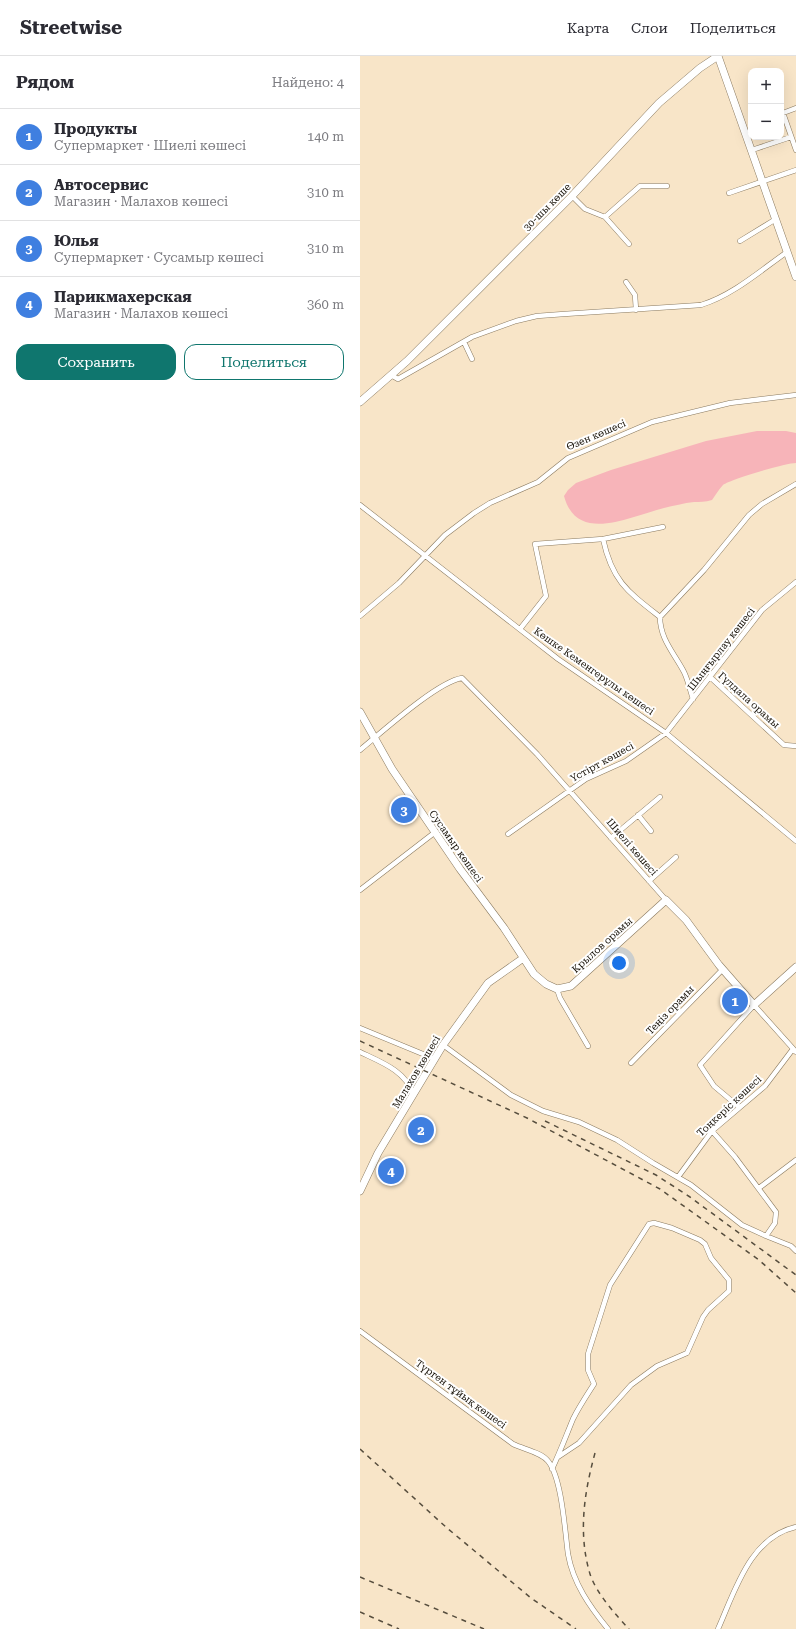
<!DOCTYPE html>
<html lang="ru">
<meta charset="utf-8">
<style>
body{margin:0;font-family:"Roboto Serif",serif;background:#f7f7f7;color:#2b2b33}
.controls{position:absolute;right:12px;top:12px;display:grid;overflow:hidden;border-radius:8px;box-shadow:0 4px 16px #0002}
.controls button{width:36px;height:36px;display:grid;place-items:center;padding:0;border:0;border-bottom:1px solid #e1e1e2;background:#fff;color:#2b2b33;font:20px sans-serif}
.you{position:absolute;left:259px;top:907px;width:14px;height:14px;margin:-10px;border:3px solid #fff;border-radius:50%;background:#1a73e8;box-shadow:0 0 0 6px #1a73e833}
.badge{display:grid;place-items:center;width:26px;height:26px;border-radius:50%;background:#0f766e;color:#fff;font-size:13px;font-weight:700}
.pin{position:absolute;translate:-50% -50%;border:2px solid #fff;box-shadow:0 1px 4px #0006}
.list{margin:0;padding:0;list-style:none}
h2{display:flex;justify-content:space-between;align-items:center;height:52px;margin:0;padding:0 16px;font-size:17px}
h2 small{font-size:13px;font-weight:400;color:#7c7c81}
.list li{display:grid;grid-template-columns:26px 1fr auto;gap:12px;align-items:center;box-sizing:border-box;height:56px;padding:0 16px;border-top:1px solid #e1e1e2}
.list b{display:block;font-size:15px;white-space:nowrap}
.list p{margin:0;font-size:13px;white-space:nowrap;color:#7c7c81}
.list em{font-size:13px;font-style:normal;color:#7c7c81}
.actions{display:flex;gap:8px;padding:12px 16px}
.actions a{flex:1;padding:9px 0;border:1px solid #0f766e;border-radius:12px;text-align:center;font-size:14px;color:#0f766e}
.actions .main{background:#0f766e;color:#fff}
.map{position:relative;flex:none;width:436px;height:1573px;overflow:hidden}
header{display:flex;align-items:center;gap:24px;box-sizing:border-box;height:56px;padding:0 20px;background:#fff;border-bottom:1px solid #e1e1e2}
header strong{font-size:19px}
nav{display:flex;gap:22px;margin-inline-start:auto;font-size:14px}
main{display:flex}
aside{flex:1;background:#fff}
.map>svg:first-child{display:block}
.green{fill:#f7b4b9}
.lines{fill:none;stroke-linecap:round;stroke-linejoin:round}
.street-casing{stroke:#8a7a60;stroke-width:5.5}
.secondary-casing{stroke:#8a7a60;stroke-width:8}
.street{stroke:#fff;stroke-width:4.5}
.secondary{stroke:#fff;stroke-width:7}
.rail{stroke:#574e3e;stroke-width:1.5;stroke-dasharray:5 5;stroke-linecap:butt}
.labels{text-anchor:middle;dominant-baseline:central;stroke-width:4;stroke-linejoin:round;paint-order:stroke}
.street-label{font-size:10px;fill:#150f05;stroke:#fff}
</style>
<header>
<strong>Streetwise</strong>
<nav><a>Карта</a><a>Слои</a><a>Поделиться</a></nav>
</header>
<main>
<aside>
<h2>Рядом<small>Найдено: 4</small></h2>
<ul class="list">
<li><span class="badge" style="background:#3f7fe0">1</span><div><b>Продукты</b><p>Супермаркет · Шиелі көшесі</p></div><em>140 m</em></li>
<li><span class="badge" style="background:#3f7fe0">2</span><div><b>Автосервис</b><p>Магазин · Малахов көшесі</p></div><em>310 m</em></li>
<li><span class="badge" style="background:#3f7fe0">3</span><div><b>Юлья</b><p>Супермаркет · Сусамыр көшесі</p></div><em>310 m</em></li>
<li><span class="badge" style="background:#3f7fe0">4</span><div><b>Парикмахерская</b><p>Магазин · Малахов көшесі</p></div><em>360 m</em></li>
</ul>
<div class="actions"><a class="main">Сохранить</a><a>Поделиться</a></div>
</aside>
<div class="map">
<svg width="436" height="1573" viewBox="0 0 436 1573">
<rect width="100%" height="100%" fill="#f8e5c8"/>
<path class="green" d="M397 375H426L436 377V407C426 407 371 423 363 429 359 433 355 440 352 444 345 446 340 446 334 446 324 447 313 450 304 452 271 460 217 489 204 440L208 434 216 427 251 414 346 385Z"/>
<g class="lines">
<defs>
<path id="street" d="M436 52 423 57 436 94
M392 94 431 81
M369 137 436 114
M212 140 225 153 245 161 269 188
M245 161 280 130H307
M380 185 416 163
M266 226 275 239 276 254
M104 286 112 303
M31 319 38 323 112 281 156 265 177 260 204 258 341 249C373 239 400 215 427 196
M0 449 198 603 306 677 436 785
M243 483 303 471
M0 560 39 527 85 479 114 457 130 447 178 426 208 402 292 366 370 347 436 339
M300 561 344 514 389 459 402 448 436 428
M160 573 186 540 175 488 243 483C252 525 268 536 300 561 300 583 314 597 324 616 328 624 330 634 333 643
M350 621 424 689 436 690
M0 694C22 676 77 626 102 622L177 698 306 844
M278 759 291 775
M148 778 226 723 266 705 306 677 402 554 436 526
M251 782 300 741
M289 825 316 801
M0 834 74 777
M197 933 200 942 228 990
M0 972 75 1003
M83 989 151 1039 183 1055 219 1066 257 1084 293 1107 331 1129 382 1169 406 1180
M0 996C21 1006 46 1015 53 1038
M271 1007 363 913
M379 1051 354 1030 340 1009 394 949 436 996
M352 1075 375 1101 416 1156 415 1167 406 1180 431 1190 436 1195
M318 1121 352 1075 405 1030 433 993
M399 1132 436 1104
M0 1275 153 1388C163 1393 181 1396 188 1405 202 1422 205 1476 208 1498 213 1527 230 1551 248 1573
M192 1413C200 1396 206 1380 213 1363 219 1351 227 1339 234 1328L228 1314V1298L250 1229 289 1168 294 1167 312 1172 340 1184 345 1188 351 1202 369 1224V1235L348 1254 343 1261 327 1297 297 1310 271 1329 219 1387 198 1401
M358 1573C375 1535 390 1481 436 1471"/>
<path id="secondary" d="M358 0 436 221
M0 346 47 305 212 140 299 47 340 12 358 0
M0 656 32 713 100 813 144 872 174 918 186 928 197 933 211 930 306 844 326 864 359 909 394 949 436 911
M0 1135 18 1097 83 989 128 927 162 903"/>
</defs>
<use href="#street" class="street-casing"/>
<use href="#secondary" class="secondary-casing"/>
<use href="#street" class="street"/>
<use href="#secondary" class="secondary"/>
<path class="rail" d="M0 985 167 1062 300 1133 399 1204 436 1237
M185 1065 296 1119 330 1141 436 1219
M0 1393 87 1472 171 1542 216 1573
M235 1397C224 1437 218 1478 230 1518 236 1537 256 1559 269 1573
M0 1521 124 1573
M0 1556 39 1573"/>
</g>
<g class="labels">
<g class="street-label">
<text transform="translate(187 151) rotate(-45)">30-шы көше</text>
<text transform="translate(236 379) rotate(-23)">Өзен көшесі</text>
<text transform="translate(361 593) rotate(-52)">Шыңғырлау көшесі</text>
<text transform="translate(234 615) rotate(35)">Көшке Кеменгерұлы көшесі</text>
<text transform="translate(389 644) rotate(42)">Гүлдала орамы</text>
<text transform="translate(242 706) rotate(-29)">Үстірт көшесі</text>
<text transform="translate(96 790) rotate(55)">Сусамыр көшесі</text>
<text transform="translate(272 791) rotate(49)">Шиелі көшесі</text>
<text transform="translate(242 889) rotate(-42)">Крылов орамы</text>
<text transform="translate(310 954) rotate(-46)">Теңіз орамы</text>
<text transform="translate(56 1016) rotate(-59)">Малахов көшесі</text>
<text transform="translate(369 1050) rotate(-43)">Тоңкерiс көшесі</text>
<text transform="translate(101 1338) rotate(36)">Түрген тұйық көшесі</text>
</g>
</g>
</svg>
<div class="controls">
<button>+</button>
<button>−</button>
</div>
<div class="you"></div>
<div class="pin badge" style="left:375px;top:945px;background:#3f7fe0">1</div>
<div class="pin badge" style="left:61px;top:1074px;background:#3f7fe0">2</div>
<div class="pin badge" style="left:44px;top:754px;background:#3f7fe0">3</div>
<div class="pin badge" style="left:31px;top:1115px;background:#3f7fe0">4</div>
</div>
</main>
